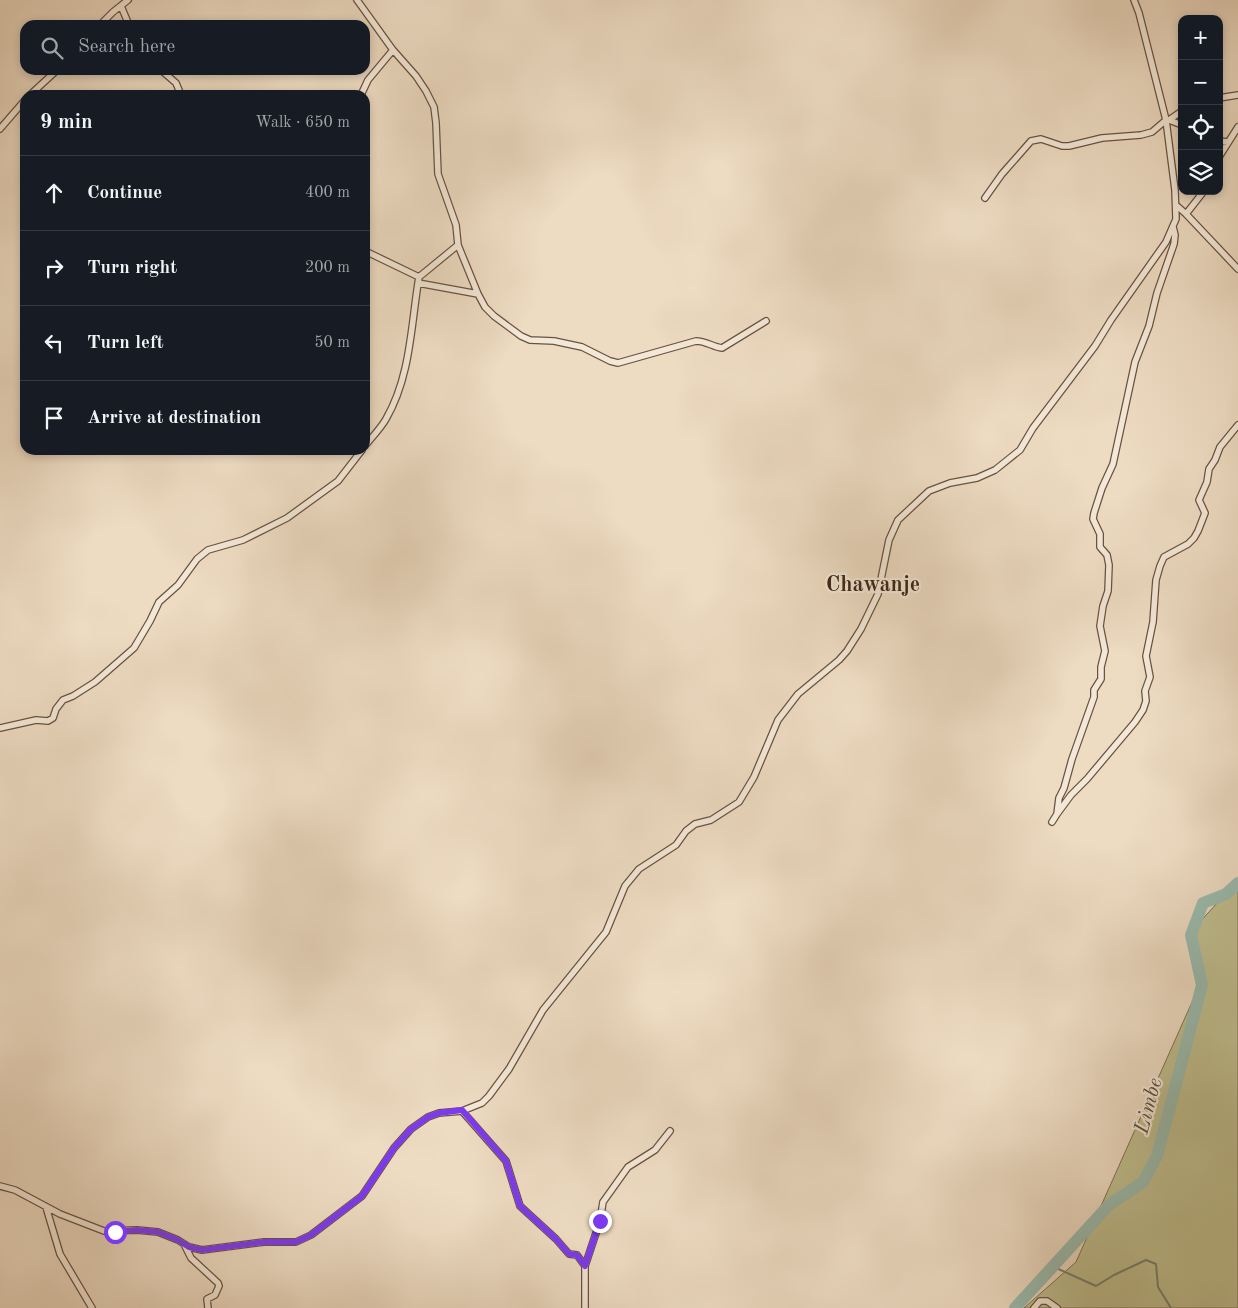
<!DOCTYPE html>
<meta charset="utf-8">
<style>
body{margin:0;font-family:"Old Standard TT",serif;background:#242831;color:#f1f3f6}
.controls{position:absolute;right:15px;top:15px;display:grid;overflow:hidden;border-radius:10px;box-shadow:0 2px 8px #0003}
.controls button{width:45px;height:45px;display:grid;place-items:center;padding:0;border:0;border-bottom:1px solid #363941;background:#171b24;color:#f1f3f6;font:25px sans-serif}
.stop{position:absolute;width:15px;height:15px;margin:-11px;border:4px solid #7c3aed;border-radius:50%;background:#fff}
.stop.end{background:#7c3aed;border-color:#fff;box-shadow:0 1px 5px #0008}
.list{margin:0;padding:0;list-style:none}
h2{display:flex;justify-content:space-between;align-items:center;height:65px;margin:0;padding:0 20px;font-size:21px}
h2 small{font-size:16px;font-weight:400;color:#9ea1a6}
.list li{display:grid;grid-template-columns:32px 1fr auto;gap:15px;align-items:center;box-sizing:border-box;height:75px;padding:0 20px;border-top:1px solid #363941}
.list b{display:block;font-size:19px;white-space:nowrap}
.list em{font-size:16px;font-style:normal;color:#9ea1a6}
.icon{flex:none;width:28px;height:28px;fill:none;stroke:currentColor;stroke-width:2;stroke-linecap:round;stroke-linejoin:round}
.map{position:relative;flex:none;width:1238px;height:1308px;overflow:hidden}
.search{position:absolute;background:#171b24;box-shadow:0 2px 8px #0003;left:20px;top:20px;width:350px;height:55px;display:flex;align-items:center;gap:12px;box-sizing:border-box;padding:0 18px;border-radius:15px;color:#9ea1a6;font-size:19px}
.panel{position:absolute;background:#171b24;box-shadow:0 2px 8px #0003;left:20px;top:90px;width:350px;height:365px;border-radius:15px}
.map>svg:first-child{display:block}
.green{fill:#bfbe8f;stroke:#7f7152}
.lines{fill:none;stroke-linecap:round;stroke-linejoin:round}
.stream{stroke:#767f71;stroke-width:2}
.river{stroke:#9abbae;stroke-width:12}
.street-casing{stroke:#6a5241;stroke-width:8}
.street{stroke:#f3e8d7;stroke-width:5.5}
.route{stroke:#7c3aed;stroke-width:6}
.labels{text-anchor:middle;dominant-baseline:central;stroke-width:4.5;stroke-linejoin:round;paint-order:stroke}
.water-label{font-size:21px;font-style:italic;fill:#564a3c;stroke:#f3e8d7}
.quarter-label{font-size:22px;font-weight:bold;fill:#3f2416;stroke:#f3e8d7}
</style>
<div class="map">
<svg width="1238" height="1308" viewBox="0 0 1238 1308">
<rect width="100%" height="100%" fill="#eddbc2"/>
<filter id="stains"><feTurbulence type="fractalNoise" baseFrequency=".004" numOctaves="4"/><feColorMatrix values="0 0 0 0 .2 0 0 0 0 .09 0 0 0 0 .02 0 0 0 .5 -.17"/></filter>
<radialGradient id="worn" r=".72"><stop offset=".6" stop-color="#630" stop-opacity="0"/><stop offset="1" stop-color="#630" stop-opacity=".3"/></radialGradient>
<path class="green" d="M1238 880V1308H1024L1076 1262 1201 982 1188 935Z"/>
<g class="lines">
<path class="stream" d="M1054 1267 1096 1286 1114 1275 1146 1260 1156 1264 1158 1287 1171 1308"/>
<path class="river" d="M1015 1308 1109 1205 1143 1182 1157 1156 1202 985 1191 935 1203 903 1226 894 1238 883"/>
<defs>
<path id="street" d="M357 0 393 50 416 76 426 91 434 107 436 123 438 174 456 225 458 245 478 294 485 307 494 316 521 336 530 340 554 341 582 347 610 361 618 363 696 341C706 341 713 347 722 348L766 321
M121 6 129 25
M100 25 113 12 128 0
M161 70 176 83 181 95
M30 95 57 70
M361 95 368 80 393 50
M1219 98 1238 95
M1169 120 1182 125
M0 129 25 100
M1219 141 1228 142
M1219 157 1238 127
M985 198 1002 174 1031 141 1041 139 1062 146H1069L1102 138 1141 135 1152 132 1166 120H1169L1182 111
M1177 206 1186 214 1238 269
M1186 214 1204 191
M365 251 419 277
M418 283 478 294
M365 446C372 437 381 428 386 419 411 376 411 324 419 277L458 245
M0 728 36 720 48 721 53 718 56 709 63 700 73 696 95 682 134 648 150 621 159 602 178 585 197 559 208 550 243 540 287 518 338 481 362 450
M1057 814 1071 795 1087 779 1135 722 1143 710 1146 701 1145 691 1150 677 1146 656 1153 622 1156 580 1160 566 1164 557 1188 544 1194 538 1198 531 1205 513 1199 500 1207 482 1209 469 1215 460 1220 447 1238 425
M1052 822 1057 814 1059 798 1064 788 1072 759 1094 697V690L1101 679V667L1105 651 1100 626 1103 606 1108 591 1109 565 1107 555 1100 547V534L1093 519 1094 513 1102 488 1113 464 1135 362 1149 326 1157 293 1174 244 1175 235 1173 227
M462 1111 506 1161 520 1206 556 1239 569 1254 577 1255 585 1266V1308
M0 1186 15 1190 60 1214 104 1231 137 1230 158 1232 178 1240 189 1247 202 1250 264 1242H296L311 1235 362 1196 394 1148 411 1129 428 1117 439 1113 462 1111 482 1103 489 1096 509 1069 543 1010 606 932 625 886 639 869 676 845 686 831 695 824 711 820 739 802 754 777 778 720 798 694 839 660 847 651 861 629 878 594 889 540 898 520 929 491 950 483 977 478 995 470 1020 450 1033 428 1095 346 1111 320 1166 242 1176 219 1175 190 1166 120 1139 13 1134 0
M46 1207 60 1254 92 1308
M185 1246 191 1258 218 1283 219 1286 215 1295 207 1299 208 1308
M585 1266 600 1221 603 1202 628 1167 655 1150 670 1131
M1034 1308 1040 1301H1047L1057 1308"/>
</defs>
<use href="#street" class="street-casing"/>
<use href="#street" class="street"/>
</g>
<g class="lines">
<path class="route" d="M115 1232 137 1230 158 1232 178 1240 189 1247 202 1250 264 1242H296L311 1235 362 1196 394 1148 411 1129 428 1117 439 1113 462 1110 506 1161 520 1206 556 1239 569 1254 577 1255 585 1266 600 1221"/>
</g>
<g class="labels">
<g class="water-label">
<text transform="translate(1149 1106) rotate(-75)">Limbe</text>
</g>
<g class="quarter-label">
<text x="873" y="585">Chawanje</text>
</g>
</g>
<rect width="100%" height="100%" filter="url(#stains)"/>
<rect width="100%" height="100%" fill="url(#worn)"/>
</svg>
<div class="controls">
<button>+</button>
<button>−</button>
<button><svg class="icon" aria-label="locate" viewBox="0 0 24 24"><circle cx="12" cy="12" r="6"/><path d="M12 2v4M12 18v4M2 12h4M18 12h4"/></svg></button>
<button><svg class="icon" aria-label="layers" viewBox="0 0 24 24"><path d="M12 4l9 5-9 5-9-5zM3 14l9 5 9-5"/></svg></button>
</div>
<div class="stop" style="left:115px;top:1232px"></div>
<div class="stop end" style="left:600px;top:1221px"></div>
<div class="search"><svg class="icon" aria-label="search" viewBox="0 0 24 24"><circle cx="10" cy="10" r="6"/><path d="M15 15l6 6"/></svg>Search here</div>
<section class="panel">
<h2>9 min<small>Walk · 650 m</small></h2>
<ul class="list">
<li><svg class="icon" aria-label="ahead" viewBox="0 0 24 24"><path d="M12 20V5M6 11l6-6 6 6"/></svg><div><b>Continue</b></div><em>400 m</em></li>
<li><svg class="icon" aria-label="right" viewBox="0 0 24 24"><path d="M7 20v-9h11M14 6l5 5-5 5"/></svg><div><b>Turn right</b></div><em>200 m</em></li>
<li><svg class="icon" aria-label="left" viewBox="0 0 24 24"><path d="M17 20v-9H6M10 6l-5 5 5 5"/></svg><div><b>Turn left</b></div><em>50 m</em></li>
<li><svg class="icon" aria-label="arrive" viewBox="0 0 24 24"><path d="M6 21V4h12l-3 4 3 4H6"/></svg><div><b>Arrive at destination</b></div></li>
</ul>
</section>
</div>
